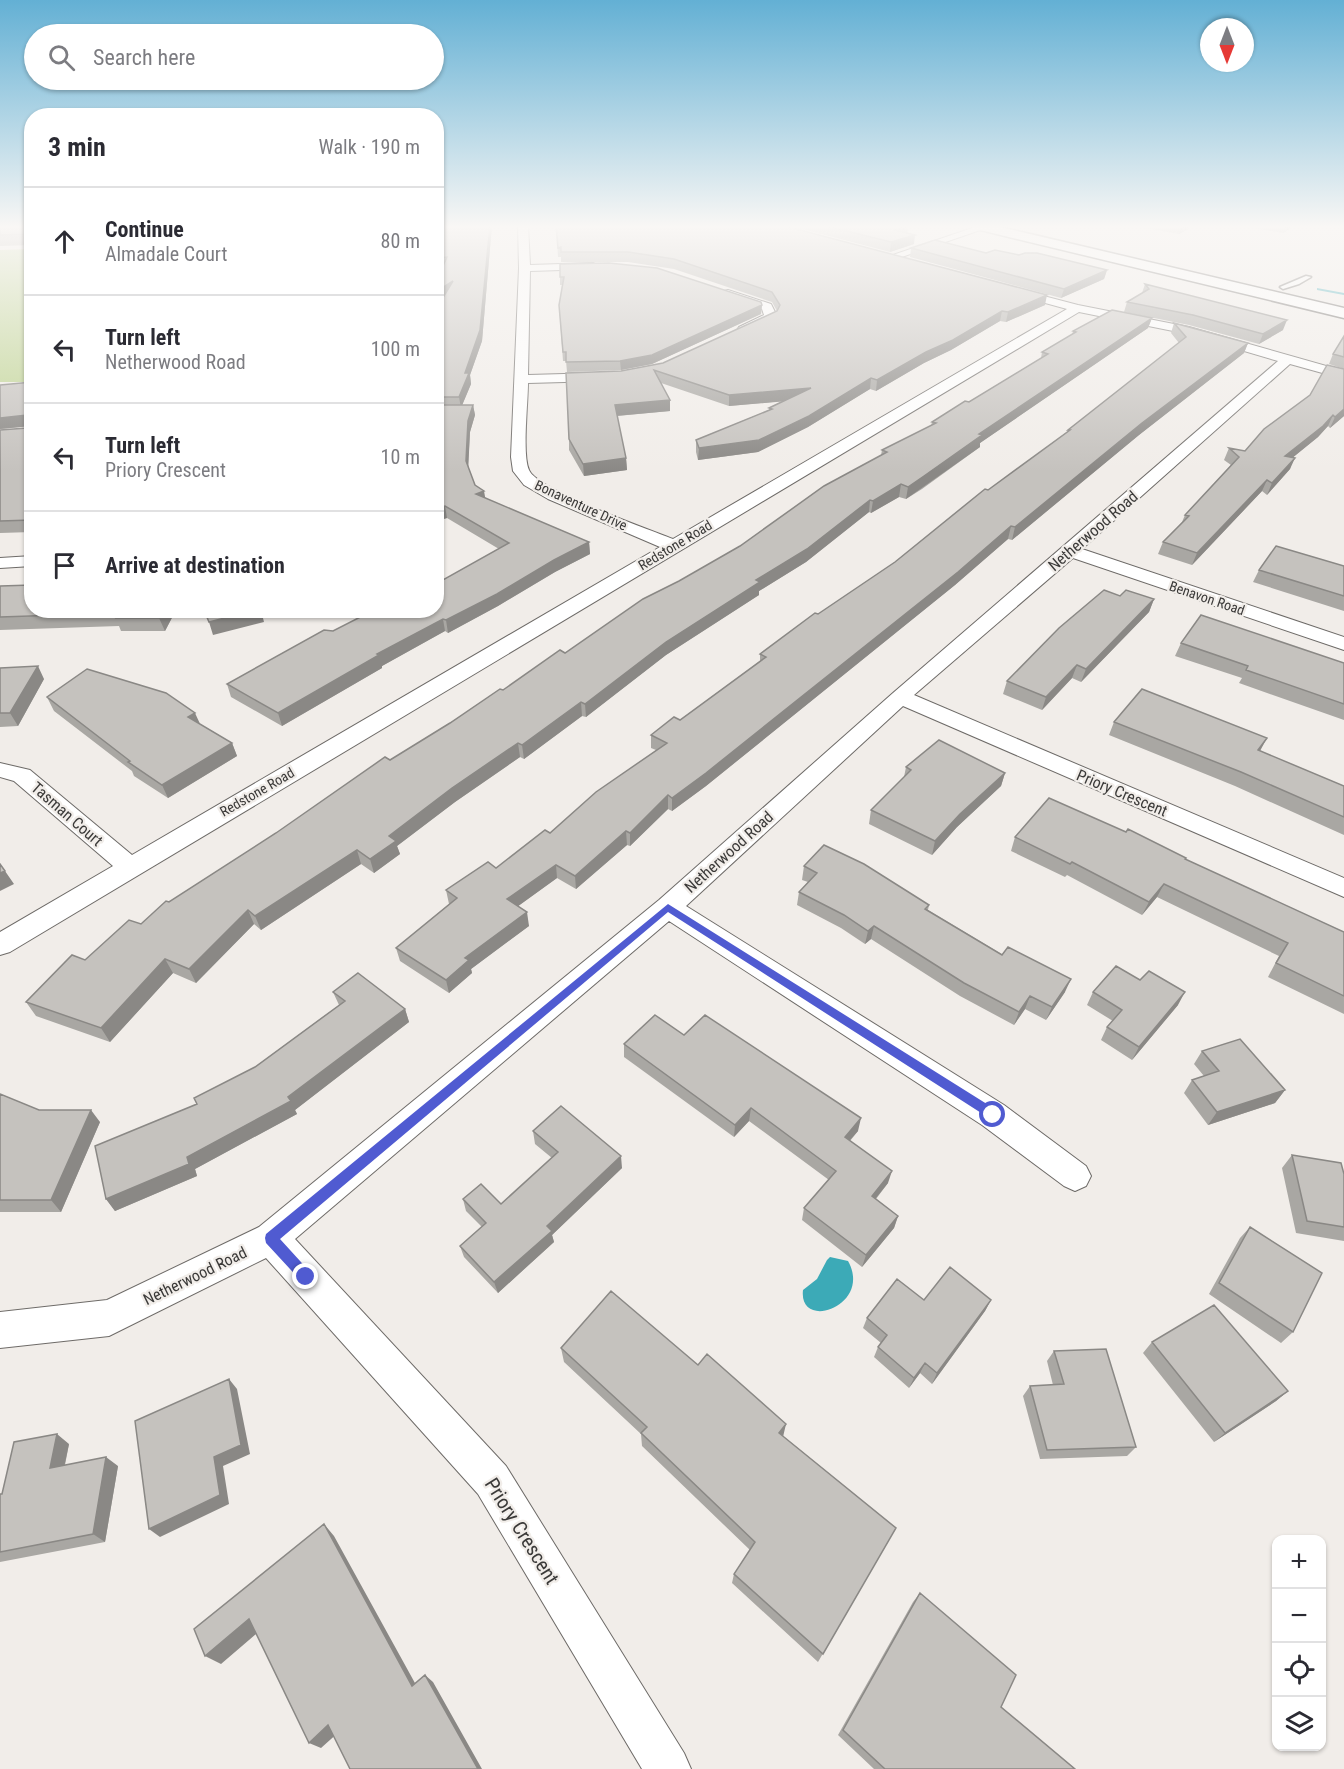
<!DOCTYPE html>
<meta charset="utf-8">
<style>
body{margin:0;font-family:"Roboto Condensed",sans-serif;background:#f7f7f7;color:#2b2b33}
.controls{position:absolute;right:18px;bottom:18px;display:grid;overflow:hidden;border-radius:12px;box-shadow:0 2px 4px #0004}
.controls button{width:54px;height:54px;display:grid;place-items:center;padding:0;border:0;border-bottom:2px solid #e1e1e2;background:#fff;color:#2b2b33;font:30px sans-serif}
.compass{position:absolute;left:1200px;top:18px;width:54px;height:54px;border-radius:50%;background:#fff;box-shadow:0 2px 4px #0004;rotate:180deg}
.stop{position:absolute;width:18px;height:18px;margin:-14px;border:4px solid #505bd1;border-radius:50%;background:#fff}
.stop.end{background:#505bd1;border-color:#fff;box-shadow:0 2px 6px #0008}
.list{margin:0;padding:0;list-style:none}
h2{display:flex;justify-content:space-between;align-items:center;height:78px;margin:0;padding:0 24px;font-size:26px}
h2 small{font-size:20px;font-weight:400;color:#7c7c81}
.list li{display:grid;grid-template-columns:39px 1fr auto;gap:18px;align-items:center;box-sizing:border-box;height:108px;padding:0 24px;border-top:2px solid #e1e1e2}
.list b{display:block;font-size:22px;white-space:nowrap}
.list p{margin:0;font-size:20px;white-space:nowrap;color:#7c7c81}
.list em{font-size:20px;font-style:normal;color:#7c7c81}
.icon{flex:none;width:33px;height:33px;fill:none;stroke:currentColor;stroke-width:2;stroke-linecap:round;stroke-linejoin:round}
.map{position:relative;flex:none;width:1344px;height:1769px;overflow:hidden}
.search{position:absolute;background:#fff;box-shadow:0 2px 4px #0004;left:24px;top:24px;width:420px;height:66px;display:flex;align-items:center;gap:15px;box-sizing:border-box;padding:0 21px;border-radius:33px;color:#7c7c81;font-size:22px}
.panel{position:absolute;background:#fff;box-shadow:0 2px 4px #0004;left:24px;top:108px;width:420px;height:510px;border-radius:24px}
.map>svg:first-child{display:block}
.green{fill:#bed392}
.water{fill:#3caab7}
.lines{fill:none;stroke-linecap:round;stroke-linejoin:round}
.stream{fill:#3caab7;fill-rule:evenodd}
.lane-casing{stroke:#6e6b68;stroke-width:3}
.street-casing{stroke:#6e6b68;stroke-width:2}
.secondary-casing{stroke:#6e6b68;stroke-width:3}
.lane{fill:#fff;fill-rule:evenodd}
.street{fill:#fff;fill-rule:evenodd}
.secondary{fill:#fff;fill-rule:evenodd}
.wall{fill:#a9a7a3}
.shaded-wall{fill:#8a8885}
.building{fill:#c5c2be;stroke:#8a8885;stroke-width:1.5}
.route{fill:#505bd1}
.labels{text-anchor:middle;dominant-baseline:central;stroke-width:4.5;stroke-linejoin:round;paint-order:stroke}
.far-street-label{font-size:14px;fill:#3b3a39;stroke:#f1ede9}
.street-label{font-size:16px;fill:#3b3a39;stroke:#f1ede9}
.near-street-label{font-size:20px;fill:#3b3a39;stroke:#f1ede9}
</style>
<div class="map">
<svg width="1344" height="1769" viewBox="0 0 1344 1769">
<rect width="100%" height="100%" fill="#f1ede9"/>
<path class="green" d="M31 249V382H0V250Z"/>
<path class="water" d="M830 1257 848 1261C873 1306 798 1332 803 1290L817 1279 827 1260Z"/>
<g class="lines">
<path class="stream" d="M1317 288 1344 293V295L1317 290Z"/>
<defs>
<path id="lane" d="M1306 276 1311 277 1299 284 1283 289 1280 287Z"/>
<path id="street" d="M518 225H528L530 265 593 263 599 266 593 269 530 271 528 375 601 373 608 377 601 381 528 383C528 402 522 455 529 470 537 490 648 529 673 539L1067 309 1009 293V289L1013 288 1078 305 1189 327 1344 371V379L1290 364 1082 549 1344 637V650L1073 558 914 695 1344 878V897L903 706 686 906 1004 1105 1086 1166 1091 1176 1086 1186 1075 1191 1064 1186 982 1125 669 921 295 1239 506 1466 684 1753 691 1769H642L478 1494 266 1258 109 1336 0 1348V1312L107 1300 259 1227 659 900 893 693 1278 361 1183 333 1079 312 10 952 0 955V932L113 866 14 781 0 777V763L30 770 132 855 660 547 548 499 524 485 513 471 511 457 519 268Z
M981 225H995L893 260H885L884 258Z
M728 290 771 304 777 316 747 333H739L737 330 739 327 764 315 762 309 724 295V291Z
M32 556V566L0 568V558Z"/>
<path id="secondary" d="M971 225H992L1344 308V318L972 228Z"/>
</defs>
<use href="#lane" class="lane-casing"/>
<use href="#street" class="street-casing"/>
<use href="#secondary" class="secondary-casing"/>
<use href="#lane" class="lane"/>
<use href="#street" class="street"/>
<use href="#secondary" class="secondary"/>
</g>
<path class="wall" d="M0 225H32V245L0 246Z
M436 225H492L482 341 470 375 471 384 462 405H473L475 415 470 432 468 466 475 485 485 498 589 542 590 554 555 572 498 606 448 633 445 631 382 666V668L282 726 231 697 227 684 333 631 443 580 499 549 447 518 440 520 438 513 436 512V423L442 408H436V309L443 298 436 303V281L443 267H436Z
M556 225 1045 305 1006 322 1000 321 951 350 924 363 876 391 870 389 808 427 758 452 698 460 696 452V440L769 410V408L783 401 729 406 661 383 670 411 617 416 626 458 627 470 584 476 569 450V439L621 371 663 363 777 311 772 302 674 269 628 262H561V257H558Z
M787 225H904L907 233 914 244 890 252Z
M1128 225H1195L1179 234Z
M1236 225H1296L1283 233Z
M911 248 1019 255 1107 270 1104 279 1061 298 910 257Z
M560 264 762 305 761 314 652 364 621 370 567 372 566 361H563L559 305 562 285H560Z
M1145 284 1283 330 1259 344 1189 325 1124 312 1127 302 1142 293Z
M1152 318 1148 328 980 443V447L922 489 906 499 899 497 871 513 869 512 806 562 759 591V595L666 655 586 717 582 716 524 759 520 757 455 802 397 846 400 854 374 873 361 864 261 930 254 924 196 983 173 973 110 1042 36 1016 26 1002 85 960 141 924 169 902 390 760 503 690 565 653 679 581 740 546 881 455 882 450 931 426 932 422 969 402 1041 358 1042 352 1072 335 1073 331Z
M1174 323 1248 343 1244 353 1139 435 1012 540 1008 539 955 585 706 786 672 811 668 809 630 846 627 845 576 889 557 878 518 906 529 926 471 969 472 973 449 993 400 961 396 948 449 904 446 890 496 868 550 833 656 750 651 748V735L680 720 760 661V654L895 562 988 490 1067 432 1068 430 1179 343 1171 333Z
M1344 336V416L1330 428 1328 426 1318 437 1293 457 1290 469 1267 495 1262 491 1192 565 1158 554 1163 542 1182 522 1185 515 1231 465 1224 460 1229 448 1245 451 1341 368 1329 364 1333 354Z
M32 382V532L0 533V430L27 428 29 426 0 429Z
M1344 566V611L1253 582 1259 570Z
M0 586 176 610 165 631H121L119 626 0 630Z
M1120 596 1154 599 1149 612 1081 682 1072 678 1042 710 1003 694 1007 681Z
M1181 643 1344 663V720L1239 683 1242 678 1175 656Z
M0 668 44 679 18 726 0 727Z
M47 697 200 724 232 743 237 756 168 798 134 776 132 771 54 711Z
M1114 722 1260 751 1344 786V835L1235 786 1109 735Z
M906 767 1005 773 1001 786 957 827 932 855 869 824 871 810 904 777Z
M1015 837 1185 859 1344 932V1014L1268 977 1279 956 1157 897 1142 915 1067 875 1065 877 1011 851Z
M804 866 929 905 928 910 1065 992 1046 1020 1025 1009 1014 1025 960 996 871 939 865 944 841 928 797 905 799 892 808 882 802 880Z
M333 992 405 1009 409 1022 295 1110 297 1114 195 1169 197 1176 115 1211 106 1199 197 1104 255 1067 339 1005Z
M1093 992 1178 1005 1132 1060 1101 1040 1107 1027 1113 1021 1087 1005Z
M684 1035 858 1131 850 1141 888 1183 876 1199 898 1216 894 1228 862 1267 802 1220 804 1208 829 1180 749 1121 734 1137 624 1057V1044Z
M1202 1051 1285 1090 1275 1103 1208 1125 1184 1093 1192 1080 1204 1076 1194 1064Z
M0 1094 39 1110 100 1122 61 1212H0Z
M533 1131 622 1168 552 1235 554 1242 498 1293 464 1257 460 1246 482 1227 466 1211 463 1199 501 1204 552 1158 535 1144Z
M1292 1155 1344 1174V1241L1296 1233 1282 1168Z
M1250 1227 1293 1332 1281 1343 1209 1294 1240 1238Z
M924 1300H991L985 1311 932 1384 920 1373 909 1388 874 1357 878 1347 881 1343 863 1328 867 1318Z
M1152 1342 1288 1391 1276 1401 1214 1442 1143 1353Z
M561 1348 783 1436 896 1528 818 1662 732 1583 734 1574 750 1550 642 1446 641 1434 564 1362Z
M1054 1351 1136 1447 1127 1456 1040 1459 1023 1396 1030 1386 1053 1385 1047 1361Z
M69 1444 65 1465 118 1466 105 1542 0 1562V1494H2Z
M920 1593 1001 1707 1075 1769H874L838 1735 913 1602Z"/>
<path class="shaded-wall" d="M490 225H492L482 341 470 375 471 384 461 408 459 397 465 373Z
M1182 225H1195L1179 234Z
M1286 225H1296L1283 233Z
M908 226 907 235 895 230Z
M915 235 914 244 890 252 891 242Z
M1107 270 1104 279 1061 298 1064 289Z
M453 281 454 291 436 303V292Z
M1047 295 1045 305 1006 322 1008 312Z
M762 305 761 314 652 364 621 370 620 361Z
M1002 311 1000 321 951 350 924 363 876 391 877 380 926 352Z
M1152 318 1148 328 980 443V447L906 499 908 487 979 434Z
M1287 320 1283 330 1259 344 1263 334Z
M1248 343 1244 353 1139 435 1012 540 1015 527 1142 423Z
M871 378 870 389 808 427 758 452 698 460 699 448Z
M811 388 810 399 729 406V395Z
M670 400V411L615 416V405Z
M473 405 475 415 470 432 468 472 466 461 468 421Z
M1344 409V416L1330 428 1335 417Z
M27 415 32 426 0 429V418Z
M1333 415 1328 426 1318 437 1280 468 1285 456Z
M626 458 627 470 584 476 583 464Z
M1295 458 1290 469 1267 495 1272 483Z
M1267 480 1262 491 1192 565 1197 553Z
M901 484 899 497 871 513 873 501Z
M484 491 486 502 476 494Z
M870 500 869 512 806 562 759 591V595L666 655 586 717 585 704 666 642 756 580Z
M445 506 447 518 440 520 438 508Z
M1011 526 1008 539 955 585 706 786 672 811V798Z
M589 542 590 554 555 572 498 606 448 633 446 620 554 560Z
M1154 599 1149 612 1081 682 1086 669Z
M164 610H176L165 631 159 618Z
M256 610H261L264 622 213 635 209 622Z
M443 619 445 631 382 666V668L282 726 278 713 377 654Z
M1077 665 1072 678 1042 710 1046 697Z
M38 666 44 679 18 726 10 713Z
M581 702 582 716 524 759 522 745Z
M195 713 201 726 188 717Z
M1267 738 1260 751 1258 750Z
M232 743 237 756 168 798 162 785Z
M518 743 520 757 455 802 397 846 400 854 374 873 370 859 389 836 452 788Z
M1005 773 1001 786 957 827 932 855 935 841 960 814Z
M668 795V809L630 846V833Z
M626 831 627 845 576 889 575 876Z
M357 850 361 864 261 930 255 916Z
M556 865 557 878 510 912 507 899Z
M5 871 14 884 0 891V873Z
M1164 884 1157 897 1142 915 1149 902Z
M248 910 254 924 196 983 189 969Z
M527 912 529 926 471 969 472 973 449 993 446 980 465 958Z
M874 926 871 939 865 944 868 931Z
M165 959 173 973 110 1042 101 1028Z
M1071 979 1065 992 1046 1020 1052 1007Z
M1185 992 1178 1005 1132 1060 1139 1047Z
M1030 996 1025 1009 1014 1025 1019 1012Z
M405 1009 409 1022 295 1110 297 1114 195 1169 197 1176 115 1211 106 1199 187 1157 288 1097Z
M1285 1090 1275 1103 1208 1125 1217 1112Z
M751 1108 749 1121 734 1137 735 1125Z
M91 1110 100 1122 61 1212 51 1200Z
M861 1118 858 1131 842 1149 845 1137Z
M621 1156 622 1168 552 1235 554 1242 498 1293 494 1282 547 1226Z
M892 1171 888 1183 868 1208 872 1196Z
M898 1216 894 1228 862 1267 866 1255Z
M991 1300 985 1311 932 1384 937 1373Z
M925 1363 920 1373 909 1388 914 1378Z
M229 1379 237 1389 250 1454 223 1466 229 1504 160 1537 149 1529 214 1457Z
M1288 1391 1276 1401 1214 1442 1225 1433Z
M786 1424 783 1437 779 1433Z
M57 1434 69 1444 62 1477 50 1468Z
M106 1457 118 1466 105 1542 93 1534Z
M324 1524 334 1536 421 1694 412 1686Z
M249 1619 263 1628 221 1664 205 1656Z
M425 1675 433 1682 482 1769H478Z
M328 1725 340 1731 321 1748 309 1743Z"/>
<path class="building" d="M0 225H32V234L0 235Z
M436 225H490L480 330 465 373H469L459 397H436V309L453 281 436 292V281L447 257 436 258Z
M556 225H781L1047 295 1008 312 1002 311 953 340 926 352 877 380 871 378 809 416 759 440 699 448 696 440 772 409 769 408 811 388 729 395 654 370 670 400 615 405 626 458 583 464 569 439 566 373 621 371 663 363 777 311 780 305 772 292 674 259 628 252H561V247L558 248Z
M822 225H904L908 226 895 230 915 235 891 242Z
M935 240 986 253 995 250 1019 255 1025 253H1037L1107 270 1064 289 911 248Z
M609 263 657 268 761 302 762 305 652 355 620 361 566 362V352H563L559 305 564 277H560V264Z
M1145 284 1287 320 1263 334 1193 315 1127 302 1149 289Z
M1112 310 1152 318 979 434 982 435 924 476 908 487 901 484 873 501 870 500 807 549 756 580 760 582 666 642 585 704 581 702 522 745 518 743 452 788 389 836 396 841 370 859 357 850 255 916 248 910 189 969 165 959 101 1028 26 1002 72 955 85 960 129 920 141 924 166 901 169 902 276 833 385 757 390 760 450 723 500 689 503 690 560 650 565 653 643 599 679 581 740 546 824 486 887 452 882 450 936 423 932 422 965 401 969 402 1048 354 1042 352 1076 332 1073 331Z
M1174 323 1248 343 1142 423 1015 527 1011 526 958 572 706 773 672 798 668 795 630 833 626 831 575 876 556 865 507 899 527 912 465 958 469 960 446 980 396 948 457 898 446 890 488 862 496 868 545 830 550 833 596 792 667 743 651 735 674 717 680 720 766 657 760 654 815 613 818 614 895 562 985 489 988 490 1070 430H1068L1186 337Z
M1344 336V357L1333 354Z
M1327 365 1344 369V409L1335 417 1333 415 1323 426 1285 456 1295 458 1272 483 1267 480 1197 553 1163 542 1189 516 1185 515 1239 457 1229 448 1245 451 1264 429 1310 395Z
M32 382V520L0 521V430L27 428 29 426V417L27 415 0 418V385Z
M443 405H473L468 421 466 461 475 485 484 491 476 494 589 542 554 560 497 594 446 620 443 619 377 654 379 655 278 713 227 684 324 630 333 631 374 610H436V576L443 580 509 543 445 506 438 508 436 501V423Z
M1276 546 1344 566V596L1259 570Z
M32 585V610H164L159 618H116L119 613 0 617V586Z
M1104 590 1120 596 1126 590 1154 599 1086 669 1077 665 1046 697 1007 681 1059 628Z
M204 610H256L209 622Z
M1201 615 1344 663V704L1246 670 1248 666 1181 643Z
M38 666 10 713H0V668Z
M87 669 166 693 195 713 188 717 232 743 162 785 128 762 130 761 47 697Z
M1142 689 1267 738 1258 750 1344 786V817L1241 772 1114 722Z
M939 740 1005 773 960 814 935 841 871 810 911 770 906 767Z
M1049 798 1126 832 1128 829 1186 858 1185 859 1344 932V996L1276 963 1288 943 1164 884 1149 902 1072 862 1070 864 1015 837Z
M824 845 864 864 929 905 925 909 1002 955 1008 947 1071 979 1052 1007 1030 996 1019 1012 964 983 874 926 868 931 844 915 799 892 817 873 804 866Z
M0 864 5 871 0 873Z
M1116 966 1140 980 1149 971 1185 992 1139 1047 1107 1027 1122 1010 1093 992Z
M358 973 405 1009 288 1097 291 1101 187 1157 189 1164 106 1199 95 1146 197 1104 194 1098 255 1067 345 1001 333 992Z
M655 1015 684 1035 705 1015 861 1118 845 1137 892 1171 872 1196 898 1216 866 1255 804 1208 836 1171 751 1108 735 1125 624 1044Z
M1240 1039 1285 1090 1217 1112 1192 1080 1219 1071 1202 1051Z
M0 1094 39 1110H91L51 1200H0Z
M561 1106 621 1156 547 1226 552 1231 494 1282 460 1246 486 1223 463 1199 481 1184 501 1204 558 1152 533 1131Z
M1292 1155 1341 1163 1344 1174V1227L1307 1221Z
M1250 1227 1322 1273 1293 1332 1219 1283Z
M950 1267 991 1300 937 1373 925 1363 914 1378 878 1347 887 1335 867 1318 897 1279 924 1300Z
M611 1291 698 1365 707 1354 786 1424 779 1433 896 1528 823 1654 734 1574 755 1542 641 1433 647 1427 561 1348Z
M1214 1305 1288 1391 1225 1433 1152 1342Z
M1106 1349 1136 1447 1047 1450 1030 1386 1064 1384 1054 1351Z
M229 1379 241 1445 214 1457 220 1495 149 1529 135 1421Z
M57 1434 50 1468 106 1457 93 1534 0 1552V1494H2L14 1442Z
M324 1524 412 1686 425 1675 478 1769H350L328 1725 309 1743 249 1619 205 1656 194 1629Z
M920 1593 1016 1675 1001 1707 1075 1769H885L843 1730Z"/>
<linearGradient id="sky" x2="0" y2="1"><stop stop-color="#63b0d4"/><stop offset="0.48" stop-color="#f9f7f5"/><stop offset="1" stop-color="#f9f7f5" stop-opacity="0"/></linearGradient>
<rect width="1344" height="472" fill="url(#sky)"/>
<path class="route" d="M668 904 998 1111V1118H989L668 912 280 1239 311 1273 313 1277 311 1282 306 1284 302 1282 266 1243 265 1238 266 1234Z"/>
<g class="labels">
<g class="far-street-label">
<text transform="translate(581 505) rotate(25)">Bonaventure Drive</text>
<text transform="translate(675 545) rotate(-31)">Redstone Road</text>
<text transform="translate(1207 598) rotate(19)">Benavon Road</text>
<text transform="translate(257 792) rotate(-30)">Redstone Road</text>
</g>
<g class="street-label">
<text transform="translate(1093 531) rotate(-41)">Netherwood Road</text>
<text transform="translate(1122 793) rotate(23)">Priory Crescent</text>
<text transform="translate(67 814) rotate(41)">Tasman Court</text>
<text transform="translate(729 852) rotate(-42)">Netherwood Road</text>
<text transform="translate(195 1276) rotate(-26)">Netherwood Road</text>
</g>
<g class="near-street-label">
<text transform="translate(522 1531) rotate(58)">Priory Crescent</text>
</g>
</g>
</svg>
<div class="controls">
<button>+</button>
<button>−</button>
<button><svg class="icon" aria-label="locate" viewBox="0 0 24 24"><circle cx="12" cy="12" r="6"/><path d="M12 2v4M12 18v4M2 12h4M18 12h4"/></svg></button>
<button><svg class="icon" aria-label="layers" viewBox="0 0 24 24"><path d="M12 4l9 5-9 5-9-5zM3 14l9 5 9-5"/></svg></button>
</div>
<svg class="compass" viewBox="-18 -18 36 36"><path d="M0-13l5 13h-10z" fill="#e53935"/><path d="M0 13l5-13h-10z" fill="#7c7c81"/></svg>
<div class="stop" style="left:993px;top:1115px"></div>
<div class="stop end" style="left:306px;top:1277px"></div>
<div class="search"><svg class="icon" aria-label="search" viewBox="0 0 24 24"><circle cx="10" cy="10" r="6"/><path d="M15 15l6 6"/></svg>Search here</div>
<section class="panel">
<h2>3 min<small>Walk · 190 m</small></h2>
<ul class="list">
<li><svg class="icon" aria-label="ahead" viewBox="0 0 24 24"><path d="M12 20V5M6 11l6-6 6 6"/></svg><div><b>Continue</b><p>Almadale Court</p></div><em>80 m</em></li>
<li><svg class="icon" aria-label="left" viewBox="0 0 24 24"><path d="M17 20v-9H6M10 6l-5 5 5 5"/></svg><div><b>Turn left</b><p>Netherwood Road</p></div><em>100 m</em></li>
<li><svg class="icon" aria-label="left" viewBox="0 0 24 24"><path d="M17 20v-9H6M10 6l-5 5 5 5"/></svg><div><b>Turn left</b><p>Priory Crescent</p></div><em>10 m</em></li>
<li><svg class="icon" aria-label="arrive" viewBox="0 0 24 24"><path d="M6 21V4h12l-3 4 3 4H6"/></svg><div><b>Arrive at destination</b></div></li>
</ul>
</section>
</div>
